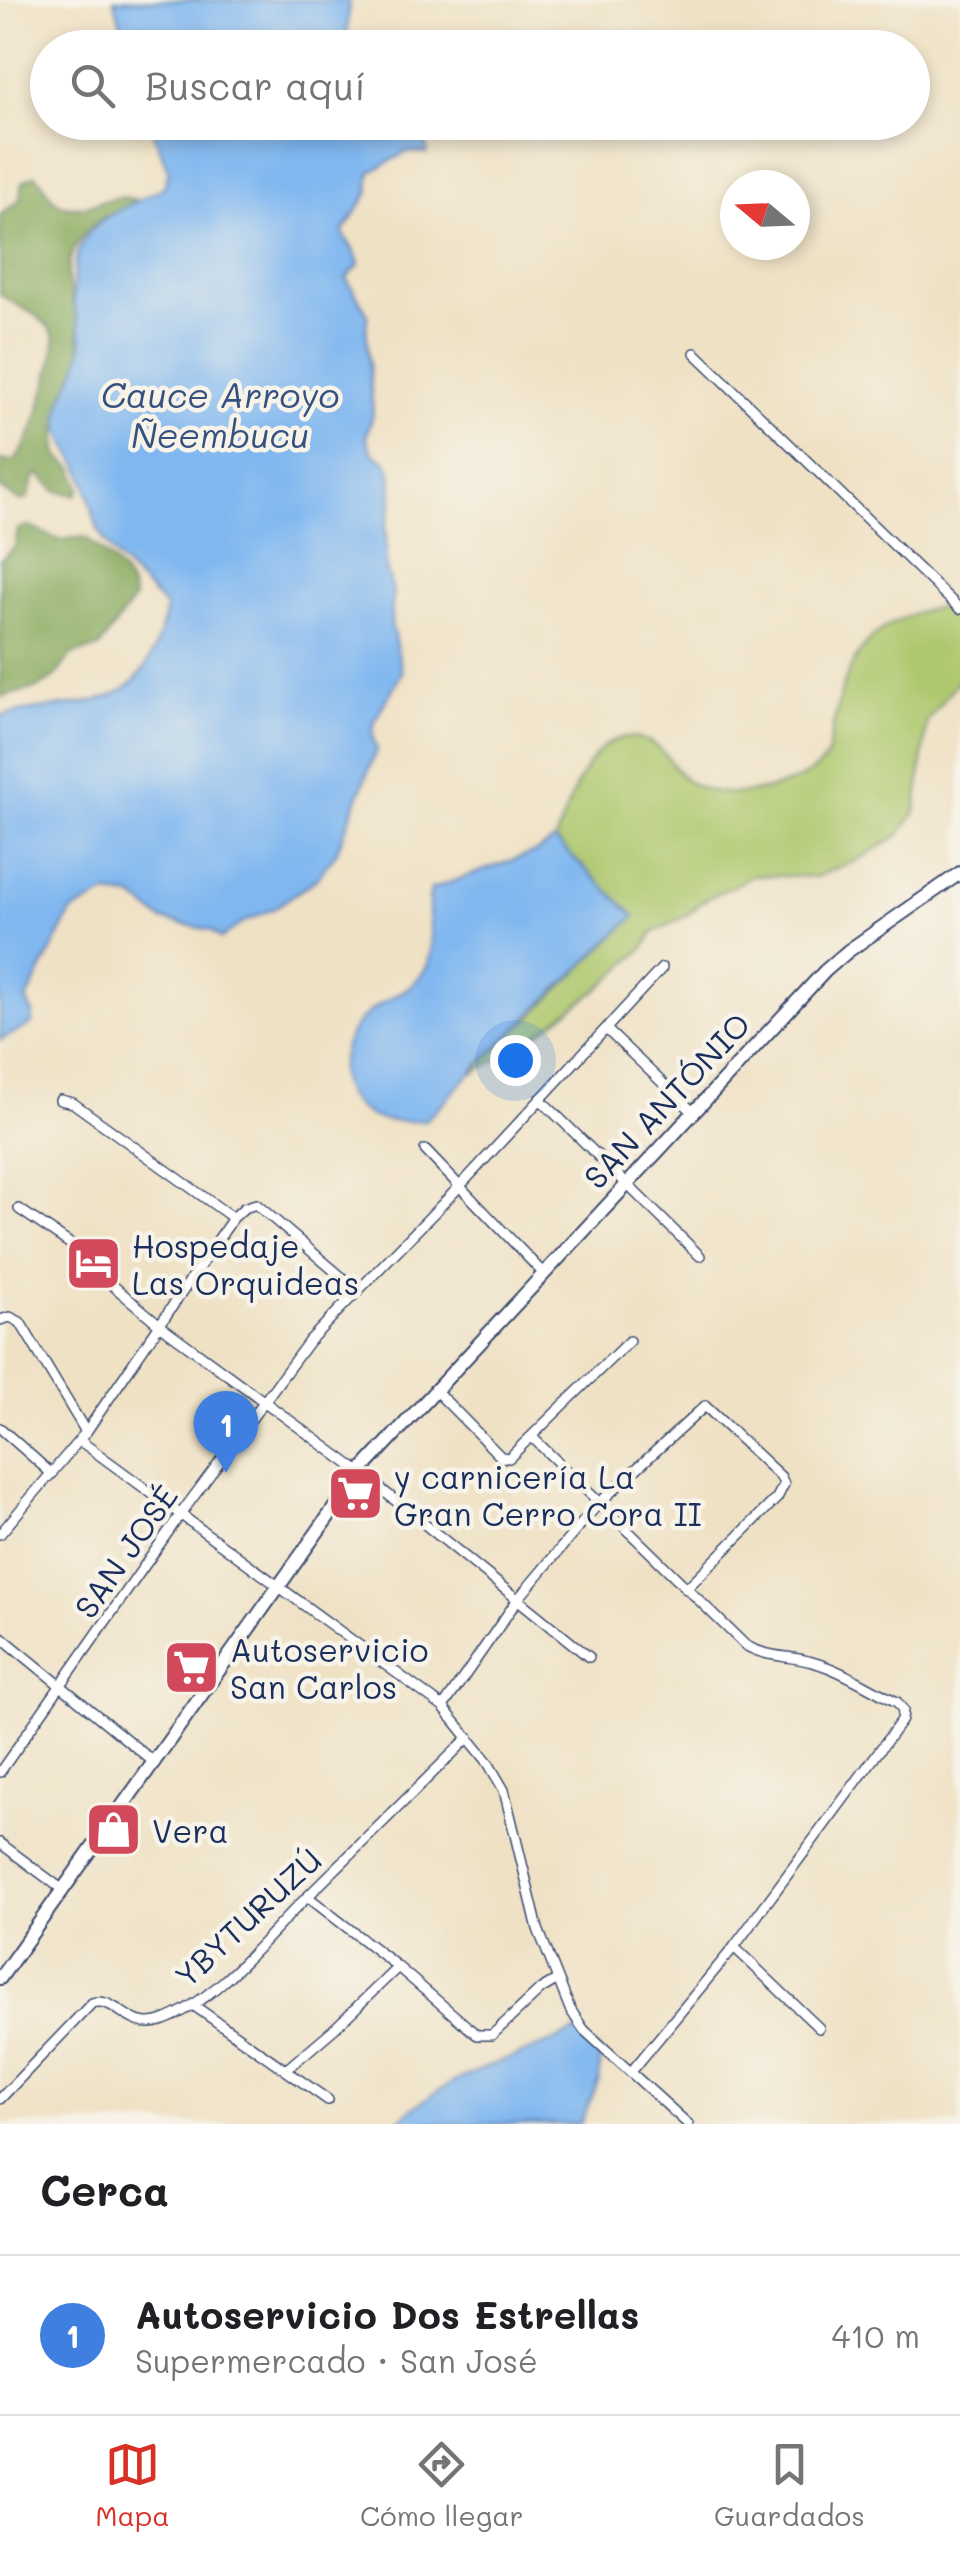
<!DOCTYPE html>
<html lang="es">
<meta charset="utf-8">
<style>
body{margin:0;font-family:Mali,sans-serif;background:#f2f2f2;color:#202124}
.compass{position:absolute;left:720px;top:170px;width:90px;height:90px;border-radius:50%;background:#fff;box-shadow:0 5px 15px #0003;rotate:289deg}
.you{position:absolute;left:515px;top:1060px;width:35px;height:35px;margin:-25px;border:8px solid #fff;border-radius:50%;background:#1a73e8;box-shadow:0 0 0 15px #1a73e833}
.badge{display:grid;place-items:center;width:65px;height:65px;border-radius:50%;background:#d93025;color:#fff;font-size:32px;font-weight:700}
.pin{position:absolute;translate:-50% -82px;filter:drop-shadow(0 2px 5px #0008)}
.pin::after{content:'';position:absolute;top:52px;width:35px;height:30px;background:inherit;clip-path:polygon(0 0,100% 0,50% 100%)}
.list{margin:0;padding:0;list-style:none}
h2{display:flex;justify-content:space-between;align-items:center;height:130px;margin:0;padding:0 40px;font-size:42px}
h2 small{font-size:32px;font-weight:400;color:#757577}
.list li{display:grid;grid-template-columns:65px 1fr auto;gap:30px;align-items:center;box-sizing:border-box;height:160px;padding:0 40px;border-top:2px solid #e0e0e0}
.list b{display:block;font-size:38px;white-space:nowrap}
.list p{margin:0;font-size:32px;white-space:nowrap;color:#757577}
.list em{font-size:32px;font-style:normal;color:#757577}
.icon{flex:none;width:55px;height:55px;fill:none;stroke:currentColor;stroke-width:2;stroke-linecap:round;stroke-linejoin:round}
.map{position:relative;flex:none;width:960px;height:2124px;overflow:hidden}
.search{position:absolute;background:#fff;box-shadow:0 5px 15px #0003;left:30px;right:30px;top:30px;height:110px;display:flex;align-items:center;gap:25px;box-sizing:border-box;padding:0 35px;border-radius:55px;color:#757577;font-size:38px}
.sheet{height:290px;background:#fff}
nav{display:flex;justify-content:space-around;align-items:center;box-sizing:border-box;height:140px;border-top:2px solid #e0e0e0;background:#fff;font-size:28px;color:#757577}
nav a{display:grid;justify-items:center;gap:5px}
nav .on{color:#d93025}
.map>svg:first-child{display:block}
.green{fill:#aec86d;stroke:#647c66;stroke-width:2.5}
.forest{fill:#8aac60;stroke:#526e5f;stroke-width:2.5}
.water{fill:#80b7f0;stroke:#4e73a7;stroke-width:2.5}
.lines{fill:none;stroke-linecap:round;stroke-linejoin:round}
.street-casing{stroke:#3b4a6d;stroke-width:12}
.secondary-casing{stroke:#3b4a6d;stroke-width:16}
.street{stroke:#fff;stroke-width:9}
.secondary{stroke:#fff;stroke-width:12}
.labels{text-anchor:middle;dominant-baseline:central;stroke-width:9;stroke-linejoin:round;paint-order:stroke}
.street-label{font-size:32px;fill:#1b2f5e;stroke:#f7f3e8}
.poi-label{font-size:32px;fill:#1b2f5e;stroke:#f7f3e8;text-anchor:start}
.water-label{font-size:35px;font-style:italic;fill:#345182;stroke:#f7f3e8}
</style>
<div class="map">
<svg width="960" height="2124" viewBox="0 0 960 2124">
<rect width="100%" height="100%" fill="#f7f3e8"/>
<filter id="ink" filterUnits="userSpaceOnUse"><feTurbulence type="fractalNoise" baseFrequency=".01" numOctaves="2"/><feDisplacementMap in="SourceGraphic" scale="20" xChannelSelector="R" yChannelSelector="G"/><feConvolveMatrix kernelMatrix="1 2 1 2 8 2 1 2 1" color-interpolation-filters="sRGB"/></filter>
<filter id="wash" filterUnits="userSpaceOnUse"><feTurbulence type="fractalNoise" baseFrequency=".0048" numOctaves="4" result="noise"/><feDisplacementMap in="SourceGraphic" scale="40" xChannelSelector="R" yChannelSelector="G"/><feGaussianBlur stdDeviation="2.25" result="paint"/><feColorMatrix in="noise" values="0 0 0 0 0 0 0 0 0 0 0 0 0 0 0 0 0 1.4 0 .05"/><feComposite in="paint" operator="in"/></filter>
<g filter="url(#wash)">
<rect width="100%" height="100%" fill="#efe1c4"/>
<path class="green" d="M948 605 960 612V678L927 721 916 812 898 836 858 860 816 877 755 875 706 899 687 915 653 933 644 948 596 991 521 1046 472 1074 634 917 555 840C569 804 593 716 649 742 667 750 672 769 686 780 713 798 747 795 776 787 794 783 817 773 827 756 844 671 851 623 948 605Z"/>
<path class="forest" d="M35 175C46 182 47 198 60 204 85 216 113 188 137 201L125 220 105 216C79 231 62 260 70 291 72 304 78 317 79 330 80 342 80 349 85 361 68 396 52 416 58 456L74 469 80 489 76 495 56 491 38 473C30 481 32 491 26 500L19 501 0 488V460L12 462C32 449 55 363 55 338 45 315 19 308 0 294V215L19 201 23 182Z
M28 526 59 540 85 537C103 552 131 574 134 599L99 648 72 654 55 677 37 688 0 697V560L15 547 18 529Z"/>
<path class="water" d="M114 0H349L347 39 356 47H128Z
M149 123H420C421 134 428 141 427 153L406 152 370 173 369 192 343 232C347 244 358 252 359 265L346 278 368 314 366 325 373 415 366 436 372 453 387 462 391 471 392 503 386 526V568L393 592 391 623 402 672C392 696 362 723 377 749L336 853 315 880 273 909 243 922 221 939 211 930 163 920 132 897 107 894 71 912 26 1001 33 1013 32 1024 0 1040V716C89 695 143 723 166 608 145 584 115 562 100 533 90 512 90 486 79 466 71 450 58 437 59 418 60 391 81 373 82 346 83 331 75 317 74 301 68 221 105 220 164 187L169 171Z
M555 840 635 916 494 1049 426 1120C395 1123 369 1124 349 1098 331 1074 345 1032 367 1014 386 997 415 991 427 966 437 943 424 914 431 889L536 852Z
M576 2031 601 2053 599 2080 580 2124H395C451 2070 510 2063 576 2031Z"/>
</g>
<g filter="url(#ink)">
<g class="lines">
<defs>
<path id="street" d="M695 353 960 609
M606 1029 692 1111
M540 1099 700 1256
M60 1100 73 1103 233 1218 244 1208 256 1204 358 1291
M425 1150 543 1273
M19 1209 94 1260 98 1273 161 1326 360 1472 589 1657
M0 1320 10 1317 20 1322 86 1432
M434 1389 501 1457 509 1458 629 1341
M0 1428 52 1474
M533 1438 745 1645C766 1658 789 1655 812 1662 842 1670 870 1689 897 1702L903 1710 902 1720 734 1947 631 2072
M79 1440 443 1707 487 1761 504 1790 538 1929 570 2009 584 2030 688 2124
M0 1534 86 1432 233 1218
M0 1636 155 1763
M443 1707 518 1599 598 1504 705 1406 781 1477 784 1484 777 1498 686 1589
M0 1772 180 1515 309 1341 460 1186 662 968
M0 1843 63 1890
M308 1897 398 1967 477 2035H492L541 1989 556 1980
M734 1947 819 2028
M193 2005 328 2100
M287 2069 335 2028 398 1967
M0 2099 92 2003C117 1996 129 2032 161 2021 211 2004 259 1946 295 1909 353 1852 411 1795 469 1737"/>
<path id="secondary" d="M0 1978 360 1472 825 971 848 951 960 873"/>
</defs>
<use href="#street" class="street-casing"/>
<use href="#secondary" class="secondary-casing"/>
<use href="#street" class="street"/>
<use href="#secondary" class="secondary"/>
</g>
</g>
<defs>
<symbol id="hotel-square" viewBox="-11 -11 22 22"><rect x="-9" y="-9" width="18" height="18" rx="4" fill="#d1495b" stroke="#f7f3e8"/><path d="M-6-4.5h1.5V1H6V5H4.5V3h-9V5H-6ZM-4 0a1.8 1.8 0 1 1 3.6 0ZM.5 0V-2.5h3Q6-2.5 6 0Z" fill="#fff"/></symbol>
<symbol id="supermarket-square" viewBox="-11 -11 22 22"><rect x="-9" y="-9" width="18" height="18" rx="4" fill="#d1495b" stroke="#f7f3e8"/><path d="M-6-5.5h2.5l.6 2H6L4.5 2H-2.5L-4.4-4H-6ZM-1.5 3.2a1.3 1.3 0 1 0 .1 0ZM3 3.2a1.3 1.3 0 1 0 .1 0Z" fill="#fff"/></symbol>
<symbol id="shop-square" viewBox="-11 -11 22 22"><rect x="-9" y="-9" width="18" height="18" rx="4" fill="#d1495b" stroke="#f7f3e8"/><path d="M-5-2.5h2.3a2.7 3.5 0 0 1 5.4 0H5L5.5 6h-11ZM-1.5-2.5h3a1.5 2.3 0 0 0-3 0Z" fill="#fff"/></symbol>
</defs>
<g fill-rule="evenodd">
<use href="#hotel-square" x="62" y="1232" width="63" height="63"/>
<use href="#supermarket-square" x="324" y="1462" width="63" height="63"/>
<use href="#supermarket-square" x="160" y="1636" width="63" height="63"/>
<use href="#shop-square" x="82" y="1798" width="63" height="63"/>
</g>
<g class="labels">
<g class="street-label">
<text transform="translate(666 1100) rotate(-47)">SAN ANTÓNIO</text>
<text transform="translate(125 1551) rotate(-55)">SAN JOSÉ</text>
<text transform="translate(247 1917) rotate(-43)">YBYTURUZÚ</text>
</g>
<g class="poi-label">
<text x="132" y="1245">Hospedaje<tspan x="132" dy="37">Las Orquideas</tspan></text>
<text x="394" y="1476">y carnicería La<tspan x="394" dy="37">Gran Cerro Cora II</tspan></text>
<text x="230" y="1649">Autoservicio<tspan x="230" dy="37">San Carlos</tspan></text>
<text x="152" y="1830">Vera</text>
</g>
<g class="water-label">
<text x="220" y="394">Cauce Arroyo<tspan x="220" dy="40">Ñeembucu</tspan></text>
</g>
</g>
</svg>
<svg class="compass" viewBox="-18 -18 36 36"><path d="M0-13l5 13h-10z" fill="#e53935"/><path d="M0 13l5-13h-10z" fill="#757577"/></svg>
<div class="you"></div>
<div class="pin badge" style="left:226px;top:1473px;background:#3f7fe0">1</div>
<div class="search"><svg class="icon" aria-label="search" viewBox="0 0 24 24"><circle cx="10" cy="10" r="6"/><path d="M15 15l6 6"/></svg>Buscar aquí</div>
</div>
<section class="sheet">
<h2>Cerca<small></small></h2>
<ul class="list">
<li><span class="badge" style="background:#3f7fe0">1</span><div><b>Autoservicio Dos Estrellas</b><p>Supermercado · San José</p></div><em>410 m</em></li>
</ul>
</section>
<nav>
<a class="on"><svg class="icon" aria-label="map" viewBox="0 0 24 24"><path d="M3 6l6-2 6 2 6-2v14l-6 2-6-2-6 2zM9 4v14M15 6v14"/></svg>Mapa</a>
<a><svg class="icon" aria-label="directions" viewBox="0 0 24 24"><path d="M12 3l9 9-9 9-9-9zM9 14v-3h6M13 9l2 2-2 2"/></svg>Cómo llegar</a>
<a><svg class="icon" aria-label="saved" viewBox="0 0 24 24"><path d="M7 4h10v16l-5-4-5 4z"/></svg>Guardados</a>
</nav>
